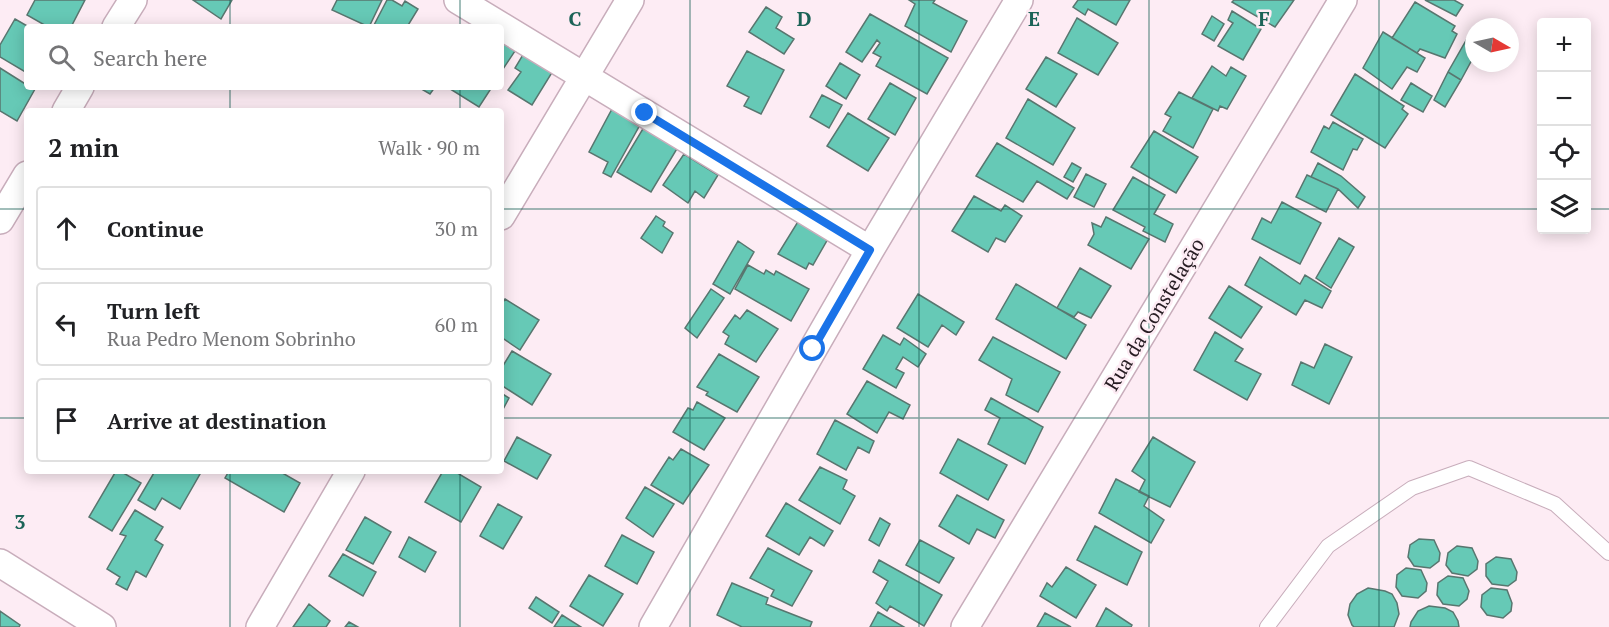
<!DOCTYPE html>
<meta charset="utf-8">
<style>
body{margin:0;font-family:"PT Serif",serif;background:#f6f6f6;color:#202124}
.controls{position:absolute;right:18px;top:18px;display:grid;overflow:hidden;border-radius:6px;box-shadow:0 3px 15px #0003}
.controls button{width:54px;height:54px;display:grid;place-items:center;padding:0;border:0;border-bottom:2px solid #e0e0e0;background:#fff;color:#202124;font:30px sans-serif}
.compass{position:absolute;left:1465px;top:18px;width:54px;height:54px;border-radius:50%;background:#fff;box-shadow:0 3px 15px #0003;rotate:99deg}
.stop{position:absolute;width:18px;height:18px;margin:-14px;border:4px solid #1a73e8;border-radius:50%;background:#fff}
.stop.end{background:#1a73e8;border-color:#fff;box-shadow:0 2px 6px #0008}
.list{margin:0;padding:0;list-style:none}
h2{display:flex;justify-content:space-between;align-items:center;height:78px;margin:0;padding:0 24px;font-size:26px}
h2 small{font-size:20px;font-weight:400;color:#757577}
.list li{display:grid;grid-template-columns:39px 1fr auto;gap:18px;align-items:center;box-sizing:border-box;height:84px;margin:0 12px 12px;padding:0 12px;border:2px solid #e0e0e0;border-radius:6px}
.list b{display:block;font-size:22px;white-space:nowrap}
.list p{margin:0;font-size:20px;white-space:nowrap;color:#757577}
.list em{font-size:20px;font-style:normal;color:#757577}
.icon{flex:none;width:33px;height:33px;fill:none;stroke:currentColor;stroke-width:2;stroke-linecap:round;stroke-linejoin:round}
.map{position:relative;flex:none;width:1609px;height:627px;overflow:hidden}
.search{position:absolute;background:#fff;box-shadow:0 3px 15px #0003;left:24px;top:24px;width:480px;height:66px;display:flex;align-items:center;gap:15px;box-sizing:border-box;padding:0 21px;border-radius:6px;color:#757577;font-size:22px}
.panel{position:absolute;background:#fff;box-shadow:0 3px 15px #0003;left:24px;top:108px;width:480px;height:366px;border-radius:6px}
.map>svg:first-child{display:block}
.building{fill:#66c9b6;stroke:#58766f;stroke-width:1.5}
.lines{fill:none;stroke-linecap:round;stroke-linejoin:round}
.lane-casing{stroke:#c8adbb;stroke-width:16}
.street-casing{stroke:#c8adbb;stroke-width:30}
.lane{stroke:#fff;stroke-width:14}
.street{stroke:#fff;stroke-width:27}
.route{stroke:#1a73e8;stroke-width:8}
.grid{fill:none;stroke:#1b6357;stroke-width:1.5;stroke-opacity:0.55}
.labels{text-anchor:middle;dominant-baseline:central;stroke-width:5;stroke-linejoin:round;paint-order:stroke}
.street-label{font-size:20px;fill:#261c22;stroke:#fdecf4}
.grid-label{font-size:20px;text-anchor:middle;font-weight:bold;fill:#1b6357;stroke:#fdecf4;stroke-width:5;stroke-linejoin:round;paint-order:stroke}
</style>
<div class="map">
<svg width="1609" height="627" viewBox="0 0 1609 627">
<rect width="100%" height="100%" fill="#fdecf4"/>
<path class="building" d="M35 0H85L71 27H48L27 15Z
M193 0H232L221 19Z
M337 0H382L369 27 332 10Z
M387 0H392L402 6 405 1 418 9 407 27H373Z
M909 0H935L933 3 967 21 951 52 905 26 915 4Z
M1078 0H1130L1116 25 1088 9 1085 15 1073 7Z
M1234 0H1294L1275 27 1232 2Z
M1425 0H1454L1463 5 1456 16Z
M1415 2 1455 26 1452 31 1457 34 1445 58 1420 49 1417 53 1392 38Z
M766 7 782 17 776 28 794 39 784 54 749 32Z
M1232 11 1261 29 1243 60 1218 46 1233 23 1228 20Z
M870 14 948 58 927 94 876 66 881 57 873 53 880 43 877 40 862 62 846 52Z
M1212 16 1224 24 1214 41 1202 34Z
M1077 18 1118 43 1098 75 1058 53Z
M15 19 29 27H27V73L0 57V45Z
M1383 32 1425 58 1417 72 1407 67 1392 89 1363 68Z
M501 33 519 45 501 72Z
M1468 37 1474 40V56L1461 80 1448 72Z
M527 48 556 66 532 105 508 90 521 72 515 68Z
M747 51 784 70 761 114 744 106 749 97 727 86Z
M1046 57 1077 74 1056 107 1026 89Z
M840 63 860 75 846 99 826 86Z
M1212 66 1226 76 1231 67 1246 76 1227 109 1220 106 1218 111 1192 98Z
M0 68 27 85V87L35 89 17 121 0 111Z
M1448 72 1461 80 1445 107 1434 100Z
M1355 74 1404 106 1402 109 1408 114 1385 148 1331 115Z
M890 83 916 98 895 135 868 119Z
M1411 83 1432 96 1423 112 1401 100Z
M418 87H435L430 94Z
M447 87H492L479 107Z
M1179 92 1213 109 1193 148 1163 131 1171 117 1165 114Z
M822 95 842 105 829 128 810 117Z
M1028 99 1075 128 1053 165 1006 138Z
M612 109 641 123 611 177 603 173 608 162 589 152Z
M848 113 889 138 868 171 827 146Z
M1333 122 1363 139 1357 150 1353 149 1343 170 1311 152 1324 126 1329 129Z
M644 127 678 147 651 192 617 172Z
M1154 131 1198 157 1176 193 1131 167Z
M997 143 1074 188 1067 199 1037 181 1023 202 976 176Z
M684 154 718 175 704 198 695 191 688 203 663 185Z
M1072 163 1081 168 1073 182 1064 177Z
M1318 163 1341 176 1365 197 1358 208 1338 189 1311 177Z
M1086 174 1106 184 1094 207 1074 197Z
M1307 175 1338 189 1326 212 1296 197Z
M1133 177 1165 195 1154 214 1173 224 1165 242 1143 231 1145 227 1113 210Z
M974 196 1001 211 1005 205 1022 216 1005 242 996 238 988 252 952 231Z
M1282 202 1321 223 1300 264 1252 239 1262 218 1271 223Z
M656 216 665 222 663 226 673 233 662 253 641 238Z
M1106 217 1149 239 1131 269 1088 245 1094 234 1092 223 1101 227Z
M799 220 829 237 813 265 809 263 806 269 778 254Z
M1339 238 1354 247 1331 288 1316 278Z
M738 241 754 252 730 294 713 284Z
M1260 257 1300 284 1305 275 1331 291 1322 308 1305 300 1296 315 1245 285Z
M748 265 764 274 766 270 774 275 776 271 809 289 791 321 735 289Z
M1080 268 1111 286 1091 318 1078 312 1074 317 1057 308Z
M1016 284 1086 325 1066 359 996 319Z
M1229 286 1262 307 1241 338 1209 318Z
M711 289 724 298 697 338 685 328Z
M918 294 964 322 956 335 942 325 928 347 897 328Z
M505 299 539 320 520 350 501 337V305Z
M747 310 778 329 756 362 725 344 729 336 723 332 735 315 740 319Z
M1215 332 1243 349 1235 361 1261 374 1247 400 1194 370Z
M883 335 900 345 904 338 926 354 918 367 903 357 896 369 904 373 896 388 863 369Z
M993 337 1060 372 1038 412 1006 395 1012 379 979 360Z
M1325 344 1352 357 1329 404 1292 385 1301 362 1314 368Z
M512 351 551 374 532 405 501 385V369Z
M719 354 759 377 737 412 706 395 708 392 697 387Z
M867 381 910 405 903 419 889 412 877 433 847 414Z
M501 393 509 398 501 413Z
M991 398 1043 427 1025 464 988 444 1000 418 985 410Z
M697 402 725 418 704 450 673 432 688 408 693 410Z
M835 420 874 441 869 453 858 447 846 470 817 454Z
M517 437 551 455 537 479 504 461Z
M1153 437 1195 462 1170 507 1139 492 1145 480 1132 471Z
M958 439 1007 465 988 500 940 473Z
M681 449 709 465 683 504 651 485 669 457 673 460Z
M820 467 847 480 843 489 855 496 840 524 799 500Z
M116 471H120L141 483 112 531 89 517Z
M155 471H194L200 474 180 509 162 498 155 510 138 500Z
M229 471H279L300 483 284 512 225 478Z
M443 471H454L481 487 461 522 425 502Z
M1116 479 1149 496 1144 506 1164 520 1151 543 1099 513Z
M645 487 674 504 653 537 626 518Z
M957 495 1004 520 995 538 977 529 969 544 939 526Z
M786 503 833 531 824 546 810 537 799 555 766 536Z
M498 504 522 517 503 549 480 536Z
M135 510 163 527 155 540 163 545 146 577 136 571 127 590 116 584 120 577 107 569 126 536 120 534Z
M365 517 391 532 373 564 346 550Z
M880 518 890 524 879 546 869 540Z
M1095 526 1142 552 1127 585 1077 560Z
M622 535 654 552 637 584 605 566Z
M409 537 436 552 425 572 399 557Z
M1419 539 1434 540 1440 553 1439 561 1430 568 1414 566 1408 557 1410 545Z
M920 540 954 558 939 583 906 565Z
M1457 546 1472 548 1478 561 1477 569 1468 576 1452 573 1446 565 1448 553Z
M768 548 812 571 792 606 771 596 774 590 750 578Z
M343 554 376 572 363 596 329 576Z
M1496 557 1511 559 1517 572 1516 580 1508 586 1492 584 1486 576V564Z
M879 560 942 595 924 626 890 606 887 611 876 603 888 581 873 572Z
M1066 567 1096 585 1076 618 1040 596 1047 583 1052 587Z
M1406 568 1421 570 1427 583 1426 591 1418 598 1402 596 1396 587 1397 575Z
M589 575 623 594 603 626 570 606Z
M1448 576 1463 578 1469 591 1467 599 1459 606 1443 604 1437 595 1438 583Z
M732 583 768 598 766 604 812 622 810 627H742L717 615Z
M1368 588 1385 591 1392 594 1397 603 1399 614 1394 627H1354L1352 625 1348 615 1350 604 1357 594Z
M1491 588 1507 590 1512 603 1511 611 1503 618 1487 615 1481 607 1482 595Z
M536 597 559 612 552 623 529 608Z
M309 604 330 621 326 627H293Z
M1429 606 1445 608 1453 612 1458 621 1459 627H1410L1411 622 1418 611Z
M1106 608 1132 625 1131 627H1096Z
M0 611 20 625 19 627H0Z
M878 612 904 627H870Z
M1045 613 1071 627H1037Z
M562 615 581 627H554Z
M349 622 358 627H345Z"/>
<g class="lines">
<defs>
<path id="lane" d="M1267 627 1328 546 1412 488 1469 468 1555 504 1609 553"/>
<path id="street" d="M458 0 870 250
M116 27 133 0
M66 111 80 87
M501 216 630 0
M0 220 27 175
M0 563 102 627
M260 627 351 471
M653 627 870 250 1019 0
M965 627 1343 0"/>
</defs>
<use href="#lane" class="lane-casing"/>
<use href="#street" class="street-casing"/>
<use href="#lane" class="lane"/>
<use href="#street" class="street"/>
</g>
<g class="lines">
<path class="route" d="M645 113 870 250 813 349"/>
</g>
<path class="grid" d="M230 0V27M460 0V27M690 0V627M919 0V627M1149 0V627M1379 0V627M230 87V111M460 87V111M0 209H27M501 209H1542M1586 209H1609M0 418H27M501 418H1609M230 471V627M460 471V627"/>
<g class="labels">
<g class="street-label">
<text transform="translate(1154 314) rotate(-59)">Rua da Constelação</text>
</g>
</g>
<g class="grid-label">
<text x="575" y="26">C</text>
<text x="804" y="26">D</text>
<text x="1034" y="26">E</text>
<text x="1264" y="26">F</text>
<text x="20" y="529">3</text>
</g>
</svg>
<div class="controls">
<button>+</button>
<button>−</button>
<button><svg class="icon" aria-label="locate" viewBox="0 0 24 24"><circle cx="12" cy="12" r="6"/><path d="M12 2v4M12 18v4M2 12h4M18 12h4"/></svg></button>
<button><svg class="icon" aria-label="layers" viewBox="0 0 24 24"><path d="M12 4l9 5-9 5-9-5zM3 14l9 5 9-5"/></svg></button>
</div>
<svg class="compass" viewBox="-18 -18 36 36"><path d="M0-13l5 13h-10z" fill="#e53935"/><path d="M0 13l5-13h-10z" fill="#757577"/></svg>
<div class="stop" style="left:813px;top:349px"></div>
<div class="stop end" style="left:645px;top:113px"></div>
<div class="search"><svg class="icon" aria-label="search" viewBox="0 0 24 24"><circle cx="10" cy="10" r="6"/><path d="M15 15l6 6"/></svg>Search here</div>
<section class="panel">
<h2>2 min<small>Walk · 90 m</small></h2>
<ul class="list">
<li><svg class="icon" aria-label="ahead" viewBox="0 0 24 24"><path d="M12 20V5M6 11l6-6 6 6"/></svg><div><b>Continue</b></div><em>30 m</em></li>
<li><svg class="icon" aria-label="left" viewBox="0 0 24 24"><path d="M17 20v-9H6M10 6l-5 5 5 5"/></svg><div><b>Turn left</b><p>Rua Pedro Menom Sobrinho</p></div><em>60 m</em></li>
<li><svg class="icon" aria-label="arrive" viewBox="0 0 24 24"><path d="M6 21V4h12l-3 4 3 4H6"/></svg><div><b>Arrive at destination</b></div></li>
</ul>
</section>
</div>
